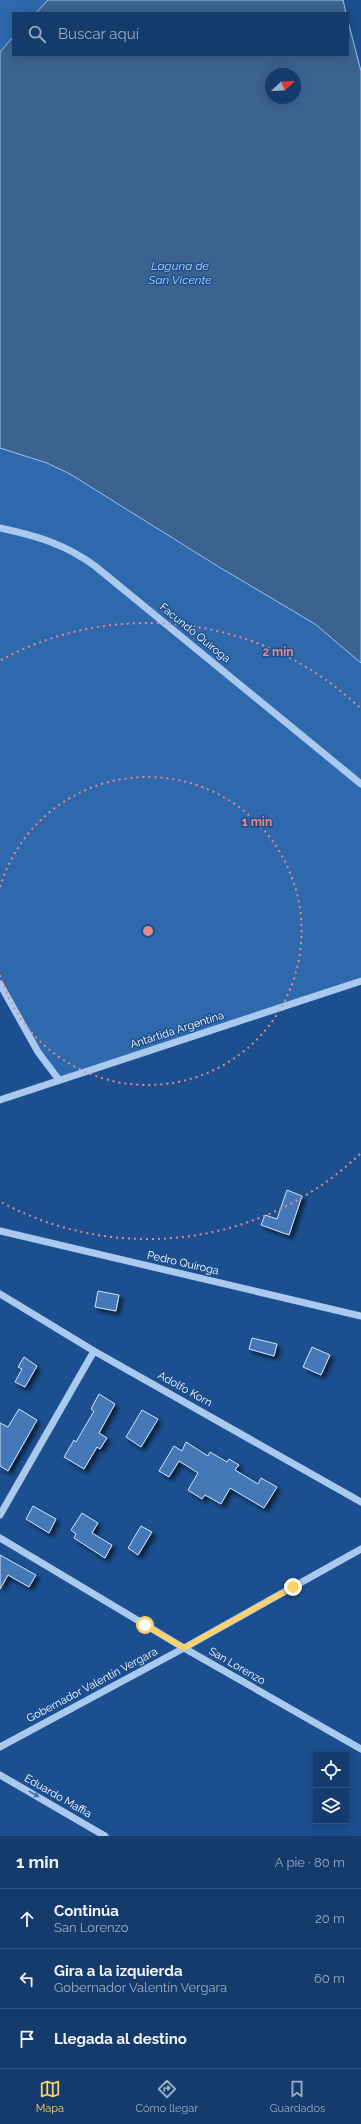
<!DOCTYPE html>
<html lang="es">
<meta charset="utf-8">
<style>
body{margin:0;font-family:Raleway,sans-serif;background:#1d4271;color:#f1f3f6}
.controls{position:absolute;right:12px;bottom:12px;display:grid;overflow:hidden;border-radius:0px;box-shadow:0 2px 10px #0003}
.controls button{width:36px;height:36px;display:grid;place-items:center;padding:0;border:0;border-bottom:1px solid #33557e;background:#143b6b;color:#f1f3f6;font:20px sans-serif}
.compass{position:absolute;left:265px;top:68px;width:36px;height:36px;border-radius:50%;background:#143b6b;box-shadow:0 2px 10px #0003;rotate:67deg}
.stop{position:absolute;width:12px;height:12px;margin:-9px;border:3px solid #ffd166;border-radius:50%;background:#fff}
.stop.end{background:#ffd166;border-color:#fff;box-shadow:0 1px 4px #0008}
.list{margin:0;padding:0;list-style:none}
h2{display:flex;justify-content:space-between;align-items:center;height:52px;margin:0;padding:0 16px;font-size:17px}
h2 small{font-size:13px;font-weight:400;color:#9dadc1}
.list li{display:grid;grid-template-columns:26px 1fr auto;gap:12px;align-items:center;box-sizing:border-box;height:60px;padding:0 16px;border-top:1px solid #33557e}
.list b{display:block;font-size:15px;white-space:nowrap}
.list p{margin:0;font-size:13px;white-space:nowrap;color:#9dadc1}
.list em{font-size:13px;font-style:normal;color:#9dadc1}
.icon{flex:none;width:22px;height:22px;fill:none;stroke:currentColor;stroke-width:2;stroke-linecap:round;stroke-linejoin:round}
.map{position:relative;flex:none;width:361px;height:1836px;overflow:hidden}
.search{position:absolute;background:#143b6b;box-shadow:0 2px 10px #0003;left:12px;right:12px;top:12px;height:44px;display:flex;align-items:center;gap:10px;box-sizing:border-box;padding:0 14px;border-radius:0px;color:#9dadc1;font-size:15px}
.sheet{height:232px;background:#143b6b}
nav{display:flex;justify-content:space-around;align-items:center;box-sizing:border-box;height:56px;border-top:1px solid #33557e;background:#143b6b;font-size:11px;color:#9dadc1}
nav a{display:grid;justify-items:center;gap:2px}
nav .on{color:#ffd166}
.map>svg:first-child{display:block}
.green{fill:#2e69ad}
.water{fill:#3c6290;stroke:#9cc4f0;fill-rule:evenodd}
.building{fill:#4478b7;stroke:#cfe3fa;filter:url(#shadow)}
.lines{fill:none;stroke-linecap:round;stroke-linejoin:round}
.minor{stroke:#a9c9ee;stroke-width:7}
.oneway{fill:#4674ac}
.route{stroke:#ffd166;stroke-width:5}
.ring{fill:none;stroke:#e88989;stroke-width:2;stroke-dasharray:2 4}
.labels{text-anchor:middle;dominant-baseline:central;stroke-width:3;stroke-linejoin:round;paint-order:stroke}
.street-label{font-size:11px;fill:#fff;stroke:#1b4f8f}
.water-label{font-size:12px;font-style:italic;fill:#b5d3f5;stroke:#1b4f8f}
.centre{fill:#e88989;stroke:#1b4f8f;stroke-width:2}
.ring-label{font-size:12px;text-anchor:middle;font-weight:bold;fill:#e88989;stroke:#1b4f8f;stroke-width:3;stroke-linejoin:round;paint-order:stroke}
</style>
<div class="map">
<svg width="361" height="1836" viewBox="0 0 361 1836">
<defs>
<filter id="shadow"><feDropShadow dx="3.5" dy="3.5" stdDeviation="2" flood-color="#0009"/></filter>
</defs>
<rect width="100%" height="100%" fill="#1b4f8f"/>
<path class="green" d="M0 0H48L36 13H13V37L0 52Z
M0 448 47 463 70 474 219 567 315 624 361 663V977L59 1080 0 984Z"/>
<path class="water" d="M48 0H343L346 13H36Z
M348 21 361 71V663L315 624 219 567 70 474 47 463 0 448V52L13 37V55H348ZM271 74H295V98H271Z"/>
<path class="building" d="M287 1190 302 1196 289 1235 261 1225 265 1215 277 1219Z
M98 1291 119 1295 116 1311 95 1307Z
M252 1338 277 1344 274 1356 249 1349Z
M312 1347 330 1355 321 1375 303 1367Z
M24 1357 37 1366 25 1387 15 1382 22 1369 18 1367Z
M99 1394 115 1404 99 1433 107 1438 100 1449 97 1447 84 1469 64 1457 74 1440 76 1442 94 1411 91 1409Z
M19 1409 37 1420 8 1471 0 1466V1423L8 1427Z
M142 1410 158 1419 141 1447 126 1437Z
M186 1442 208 1456 210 1452 227 1462 229 1459 239 1465 235 1470 258 1484 261 1478 277 1487 264 1508 230 1488 221 1504 205 1495 202 1499 188 1490 198 1473 179 1461 169 1477 159 1471 174 1446 182 1451Z
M33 1506 56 1519 49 1533 26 1519Z
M82 1513 98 1523 92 1533 112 1545 105 1558 74 1538 76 1534 71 1530Z
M141 1526 152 1532 138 1555 128 1548Z
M0 1555 36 1575 29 1587 8 1575 0 1589Z"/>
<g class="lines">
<path class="minor" d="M0 528C37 536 65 544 95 566L361 784
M0 984 38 1052 59 1080
M0 1100 361 981
M0 1231 361 1316
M0 1294 94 1351 361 1502
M0 1515 94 1351
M0 1538 184 1648 361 1749
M0 1747 184 1648 361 1549
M0 1775 105 1836"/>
</g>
<defs><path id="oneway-solid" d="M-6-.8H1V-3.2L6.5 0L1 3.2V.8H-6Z"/></defs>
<use class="oneway" href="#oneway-solid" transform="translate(34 1794) rotate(30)"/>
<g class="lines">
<path class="route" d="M145 1625 184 1648 293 1587"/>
</g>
<g class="ring">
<path d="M0 887A154 154 0 1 1 0 975"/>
<path d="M360 1154A308 308 0 0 1 1 1202M1 660A308 308 0 0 1 360 708"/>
</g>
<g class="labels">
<g class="street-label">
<text transform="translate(195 633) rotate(39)">Facundo Quiroga</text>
<text transform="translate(177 1030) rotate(-18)">Antártida Argentina</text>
<text transform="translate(183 1263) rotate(13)">Pedro Quiroga</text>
<text transform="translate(185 1389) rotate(29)">Adolfo Korn</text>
<text transform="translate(237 1666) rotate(30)">San Lorenzo</text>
<text transform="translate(92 1685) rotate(-28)">Gobernador Valentín Vergara</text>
<text transform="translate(58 1796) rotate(30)">Eduardo Maffia</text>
</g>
<g class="water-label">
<text x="180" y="266">Laguna de<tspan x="180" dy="14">San Vicente</tspan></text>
</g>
</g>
<circle cx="148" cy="931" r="6" class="centre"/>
<g class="ring-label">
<text x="278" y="656">2 min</text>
<text x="257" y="826">1 min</text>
</g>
</svg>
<div class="controls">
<button><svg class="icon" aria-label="locate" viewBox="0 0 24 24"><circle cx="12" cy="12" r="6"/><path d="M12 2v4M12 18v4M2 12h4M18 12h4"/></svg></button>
<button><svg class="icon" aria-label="layers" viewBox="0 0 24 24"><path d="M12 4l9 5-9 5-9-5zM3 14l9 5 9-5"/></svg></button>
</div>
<svg class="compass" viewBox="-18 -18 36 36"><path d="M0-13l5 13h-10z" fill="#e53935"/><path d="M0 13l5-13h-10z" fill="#9dadc1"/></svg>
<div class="stop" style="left:145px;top:1625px"></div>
<div class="stop end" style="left:293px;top:1587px"></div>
<div class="search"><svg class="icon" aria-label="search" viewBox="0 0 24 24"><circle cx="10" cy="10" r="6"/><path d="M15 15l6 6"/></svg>Buscar aquí</div>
</div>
<section class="sheet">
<h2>1 min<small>A pie · 80 m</small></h2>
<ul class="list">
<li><svg class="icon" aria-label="ahead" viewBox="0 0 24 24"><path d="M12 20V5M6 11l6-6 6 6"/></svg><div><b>Continúa</b><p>San Lorenzo</p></div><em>20 m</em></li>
<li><svg class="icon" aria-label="left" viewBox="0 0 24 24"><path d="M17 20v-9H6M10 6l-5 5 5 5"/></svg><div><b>Gira a la izquierda</b><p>Gobernador Valentín Vergara</p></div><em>60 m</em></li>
<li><svg class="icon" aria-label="arrive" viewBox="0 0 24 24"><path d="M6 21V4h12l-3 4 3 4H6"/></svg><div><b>Llegada al destino</b></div></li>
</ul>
</section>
<nav>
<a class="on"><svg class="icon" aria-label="map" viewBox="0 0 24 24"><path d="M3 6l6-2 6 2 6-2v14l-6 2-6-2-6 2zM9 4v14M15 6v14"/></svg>Mapa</a>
<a><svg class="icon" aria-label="directions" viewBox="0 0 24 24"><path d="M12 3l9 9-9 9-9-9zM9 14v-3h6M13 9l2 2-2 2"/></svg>Cómo llegar</a>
<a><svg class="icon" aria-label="saved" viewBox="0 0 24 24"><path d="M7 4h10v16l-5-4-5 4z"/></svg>Guardados</a>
</nav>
